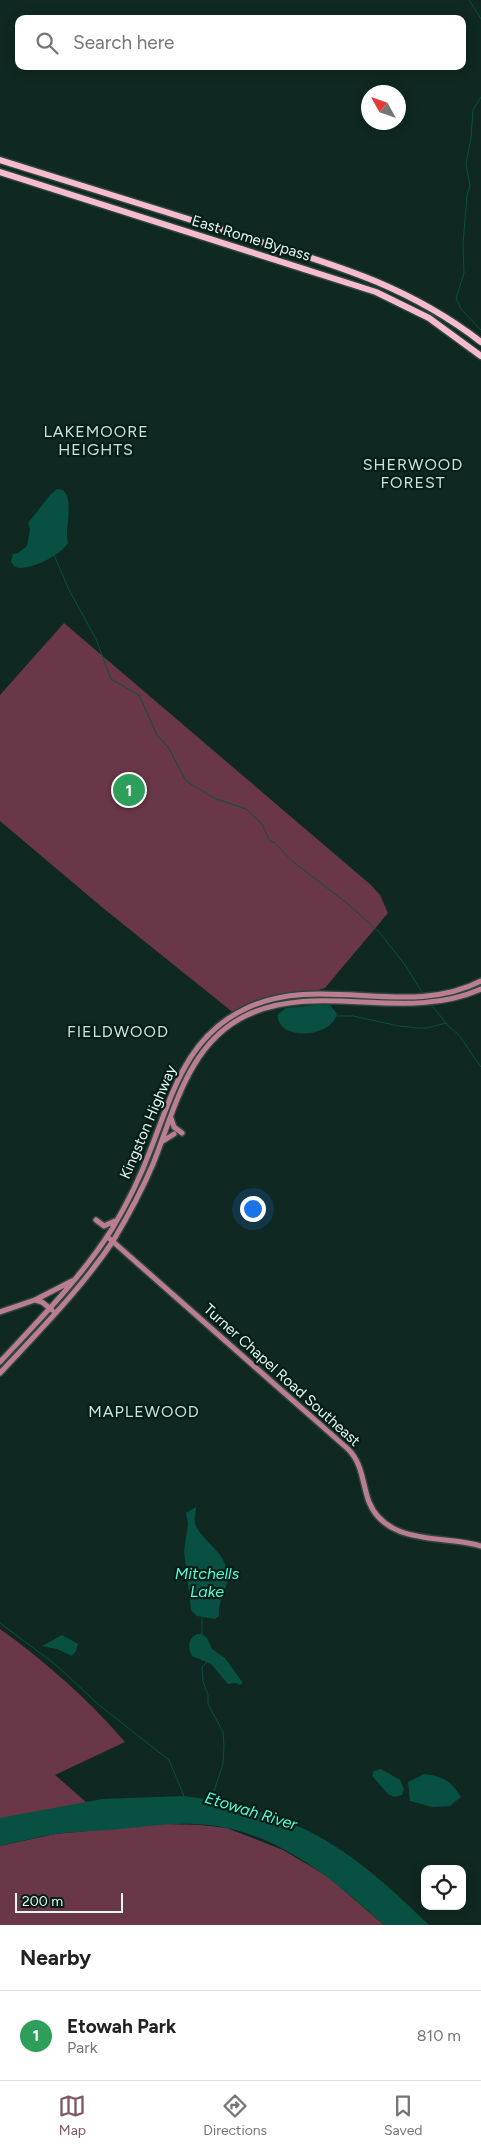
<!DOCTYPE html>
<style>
body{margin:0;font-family:Figtree,sans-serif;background:#f6f6f6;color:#222}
.controls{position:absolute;right:15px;bottom:15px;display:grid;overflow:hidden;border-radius:10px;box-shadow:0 2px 12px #0003}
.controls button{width:45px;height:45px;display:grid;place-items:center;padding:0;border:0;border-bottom:1px solid #e0e0e0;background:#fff;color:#222;font:25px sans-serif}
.compass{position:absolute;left:361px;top:85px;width:45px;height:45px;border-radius:50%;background:#fff;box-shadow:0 2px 12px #0003;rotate:310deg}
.scale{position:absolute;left:15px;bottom:12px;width:108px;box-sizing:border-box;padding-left:5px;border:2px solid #e7f6f1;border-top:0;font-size:14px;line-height:18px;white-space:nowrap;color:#e7f6f1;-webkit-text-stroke:4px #051f18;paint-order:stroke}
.you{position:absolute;left:252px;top:1208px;width:18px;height:18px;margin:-12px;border:4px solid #fff;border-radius:50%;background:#1a73e8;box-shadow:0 0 0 8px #1a73e833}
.badge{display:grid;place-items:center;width:32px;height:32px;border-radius:50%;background:#7f5864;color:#fff;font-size:16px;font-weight:700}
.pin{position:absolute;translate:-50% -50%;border:2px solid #fff;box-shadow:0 1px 5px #0006}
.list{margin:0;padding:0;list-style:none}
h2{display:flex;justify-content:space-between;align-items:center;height:65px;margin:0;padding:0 20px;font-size:21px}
h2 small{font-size:16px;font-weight:400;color:#767676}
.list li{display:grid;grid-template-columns:32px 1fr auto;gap:15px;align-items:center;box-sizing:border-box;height:90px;padding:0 20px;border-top:1px solid #e0e0e0}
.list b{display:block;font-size:19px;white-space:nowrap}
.list p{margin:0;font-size:16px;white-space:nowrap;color:#767676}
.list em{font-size:16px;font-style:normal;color:#767676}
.icon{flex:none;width:28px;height:28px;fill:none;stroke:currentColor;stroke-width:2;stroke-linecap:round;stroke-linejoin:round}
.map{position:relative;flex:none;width:481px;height:1925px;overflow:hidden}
.search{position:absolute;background:#fff;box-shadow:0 2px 12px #0003;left:15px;right:15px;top:15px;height:55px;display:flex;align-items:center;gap:12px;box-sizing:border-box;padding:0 18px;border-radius:10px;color:#767676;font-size:19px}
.sheet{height:155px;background:#fff}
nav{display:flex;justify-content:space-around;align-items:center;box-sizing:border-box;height:70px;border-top:1px solid #e0e0e0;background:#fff;font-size:14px;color:#767676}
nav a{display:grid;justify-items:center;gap:2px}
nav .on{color:#7f5864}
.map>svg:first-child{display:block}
.green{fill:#6a3748}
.water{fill:#085042}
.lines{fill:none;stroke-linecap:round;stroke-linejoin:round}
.stream{stroke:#085042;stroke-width:1}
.secondary-casing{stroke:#2d453f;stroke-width:8}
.highway-casing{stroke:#2d453f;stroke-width:9}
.secondary{stroke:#bb7e91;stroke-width:5}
.highway{stroke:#f6bccd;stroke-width:6}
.labels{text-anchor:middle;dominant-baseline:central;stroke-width:4.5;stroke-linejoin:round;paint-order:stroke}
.street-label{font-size:15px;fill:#e7f6f1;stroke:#051f18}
.neighbourhood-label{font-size:16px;letter-spacing:1px;fill:#c6e4db;stroke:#051f18}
.water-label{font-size:16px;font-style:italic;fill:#55fcd7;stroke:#051f18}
</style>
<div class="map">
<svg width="481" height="1925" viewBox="0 0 481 1925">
<rect width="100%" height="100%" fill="#0f2822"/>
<path class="green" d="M64 623 371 885 380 895 388 913 325 988 235 1014 103 908 0 821V695Z
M0 1629C46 1662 88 1699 125 1742L55 1775 94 1809 0 1823Z
M164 1824 200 1825 227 1828 283 1850 327 1876 384 1925H0V1846L55 1834Z"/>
<path class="water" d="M57 489 63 490C75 502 64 528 68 543 61 555 28 572 15 567L11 562 13 554 18 553 27 546 30 529 28 523 51 494Z
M316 1005H330L337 1014C331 1039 275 1041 278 1014L286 1008Z
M196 1507C196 1512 194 1518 195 1523 199 1538 222 1550 226 1567 232 1589 217 1598 219 1616L215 1619 197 1616 191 1610 184 1551 188 1524 186 1513Z
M197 1634H202L207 1638 212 1649 225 1658 243 1683 240 1685 236 1683 228 1684 211 1664 192 1656C188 1648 187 1639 197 1634Z
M62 1635 78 1644 76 1651 72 1656 57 1649 42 1646Z
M381 1769 400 1780 404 1789 402 1795 394 1797 388 1794 372 1776 374 1771Z
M424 1774C443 1776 451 1781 461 1797L450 1806 432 1807 410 1801 408 1782Z
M184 1796C224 1801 265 1811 302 1828 350 1850 392 1889 429 1925H384C338 1884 288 1841 227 1828 191 1820 156 1825 120 1829 99 1831 77 1831 56 1834 37 1837 18 1842 0 1846V1818L102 1799Z"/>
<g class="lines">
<path class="stream" d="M469 0 481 19
M481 97 473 110 471 138 466 164 470 186 467 195 463 244 464 273 456 298 461 309 481 330
M54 555 69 590 96 639 111 679 139 695 157 735 168 747 186 781 214 798 246 809 262 824 270 841 274 842 291 860 348 904 378 931 403 962 424 995
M431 1004 449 1027 458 1034 481 1067
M337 1016H353L399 1026 419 1028H427L446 1023
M0 1623 55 1664 99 1705 169 1760 184 1796
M202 1634V1618
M207 1662 202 1667 203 1681 208 1695V1704L223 1732 224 1746 223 1764 211 1800"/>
<defs>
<path id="secondary" d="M171 1118 174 1127 182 1133
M163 1141 174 1134
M96 1220 104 1226 115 1221
M110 1239 348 1449C363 1464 362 1483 369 1502 387 1546 444 1535 481 1546
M35 1300 72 1281
M0 1312 35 1300 42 1302 52 1310
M0 1362C39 1320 81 1278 112 1229 127 1204 140 1178 150 1151 173 1093 186 1036 247 1008 320 973 408 1019 481 981
M0 1373C39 1331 81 1289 113 1241 128 1216 142 1190 153 1164 175 1109 188 1043 247 1015 320 981 405 1023 481 989"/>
<path id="highway" d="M0 160C79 185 157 209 236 234 327 263 403 282 481 342
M0 172 376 292 429 318 481 356"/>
</defs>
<use href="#secondary" class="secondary-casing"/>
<use href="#highway" class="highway-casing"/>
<use href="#secondary" class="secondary"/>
<use href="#highway" class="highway"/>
</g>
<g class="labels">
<g class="street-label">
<text transform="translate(251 238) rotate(17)">East Rome Bypass</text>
<text transform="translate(148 1122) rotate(-67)">Kingston Highway</text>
<text transform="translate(282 1375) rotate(42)">Turner Chapel Road Southeast</text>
</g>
<g class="neighbourhood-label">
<text x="96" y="431">LAKEMOORE<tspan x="96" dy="18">HEIGHTS</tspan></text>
<text x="413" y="464">SHERWOOD<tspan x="413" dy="18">FOREST</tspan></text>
<text x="118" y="1031">FIELDWOOD</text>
<text x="144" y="1411">MAPLEWOOD</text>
</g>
<g class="water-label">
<text x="207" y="1573">Mitchells<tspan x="207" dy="18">Lake</tspan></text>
<text transform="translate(251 1811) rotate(17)">Etowah River</text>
</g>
</g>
</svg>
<div class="controls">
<button><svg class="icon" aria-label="locate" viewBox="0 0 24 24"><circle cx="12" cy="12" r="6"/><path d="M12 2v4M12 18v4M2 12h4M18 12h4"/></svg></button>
</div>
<svg class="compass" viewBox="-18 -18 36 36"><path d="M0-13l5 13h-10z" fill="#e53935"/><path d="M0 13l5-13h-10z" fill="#767676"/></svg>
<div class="scale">200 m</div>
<div class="you"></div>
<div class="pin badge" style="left:129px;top:790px;background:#2e9e5b">1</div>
<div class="search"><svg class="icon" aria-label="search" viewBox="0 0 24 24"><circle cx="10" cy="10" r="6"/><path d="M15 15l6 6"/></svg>Search here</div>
</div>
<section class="sheet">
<h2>Nearby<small></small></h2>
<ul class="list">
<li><span class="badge" style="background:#2e9e5b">1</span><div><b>Etowah Park</b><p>Park</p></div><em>810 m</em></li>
</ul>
</section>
<nav>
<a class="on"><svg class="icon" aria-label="map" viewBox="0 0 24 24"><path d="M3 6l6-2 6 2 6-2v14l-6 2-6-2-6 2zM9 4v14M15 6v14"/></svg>Map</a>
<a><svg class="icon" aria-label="directions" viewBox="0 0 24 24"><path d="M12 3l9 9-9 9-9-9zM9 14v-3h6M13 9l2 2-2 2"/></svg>Directions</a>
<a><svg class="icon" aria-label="saved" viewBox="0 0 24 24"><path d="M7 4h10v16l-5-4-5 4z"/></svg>Saved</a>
</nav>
